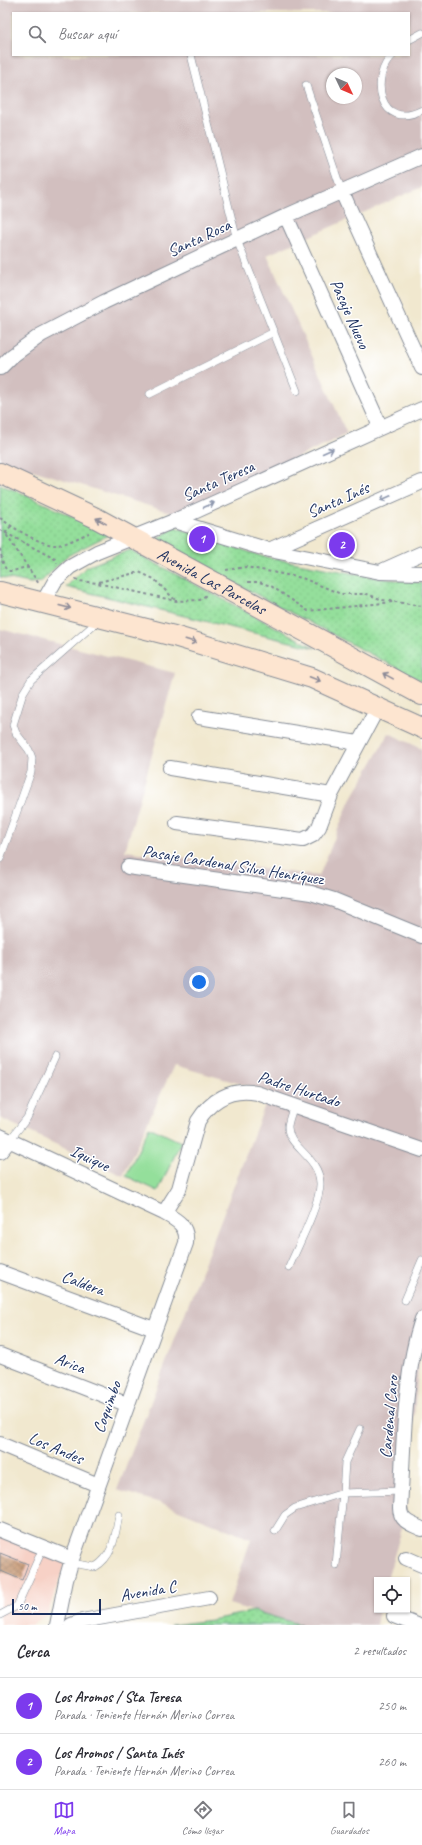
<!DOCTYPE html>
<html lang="es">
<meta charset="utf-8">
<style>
body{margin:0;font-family:Caveat,sans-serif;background:#f2f2f3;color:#2b2b33}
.controls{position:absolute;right:12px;bottom:12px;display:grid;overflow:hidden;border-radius:0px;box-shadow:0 1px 3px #0004}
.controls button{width:36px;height:36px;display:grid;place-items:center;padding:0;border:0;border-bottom:1px solid #e1e1e2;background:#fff;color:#2b2b33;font:20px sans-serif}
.compass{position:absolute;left:326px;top:68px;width:36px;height:36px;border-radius:50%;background:#fff;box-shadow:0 1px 3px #0004;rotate:134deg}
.scale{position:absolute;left:12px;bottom:10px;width:89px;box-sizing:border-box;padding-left:4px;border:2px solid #1b2f5e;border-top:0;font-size:11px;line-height:14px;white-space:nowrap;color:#1b2f5e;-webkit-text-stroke:3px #fff;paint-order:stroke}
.you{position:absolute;left:199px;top:982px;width:14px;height:14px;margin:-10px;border:3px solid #fff;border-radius:50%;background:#1a73e8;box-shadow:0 0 0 6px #1a73e833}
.badge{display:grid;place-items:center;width:26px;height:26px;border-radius:50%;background:#7c3aed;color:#fff;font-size:13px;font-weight:700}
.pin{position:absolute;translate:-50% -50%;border:2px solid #fff;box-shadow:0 1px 4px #0006}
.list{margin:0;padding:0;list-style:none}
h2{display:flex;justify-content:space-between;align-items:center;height:52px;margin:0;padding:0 16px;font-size:17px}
h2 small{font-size:13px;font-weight:400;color:#7c7c81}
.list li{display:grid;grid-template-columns:26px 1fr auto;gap:12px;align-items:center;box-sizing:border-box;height:56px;padding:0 16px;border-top:1px solid #e1e1e2}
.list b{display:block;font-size:15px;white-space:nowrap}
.list p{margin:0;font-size:13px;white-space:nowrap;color:#7c7c81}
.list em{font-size:13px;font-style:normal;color:#7c7c81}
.icon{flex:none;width:22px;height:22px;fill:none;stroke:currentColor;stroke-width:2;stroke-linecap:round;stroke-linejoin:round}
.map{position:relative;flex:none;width:422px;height:1625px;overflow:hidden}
.search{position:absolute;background:#fff;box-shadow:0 1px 3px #0004;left:12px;right:12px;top:12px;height:44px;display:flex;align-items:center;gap:10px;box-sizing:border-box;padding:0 14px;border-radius:0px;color:#7c7c81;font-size:15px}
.sheet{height:164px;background:#fff}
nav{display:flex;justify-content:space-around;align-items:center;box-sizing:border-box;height:56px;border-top:1px solid #e1e1e2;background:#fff;font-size:11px;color:#7c7c81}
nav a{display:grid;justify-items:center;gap:2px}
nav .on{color:#7c3aed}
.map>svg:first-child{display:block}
.built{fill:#f7d1c6}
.industrial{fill:#d2bfbf;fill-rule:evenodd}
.park{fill:url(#park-dots);stroke:#58877c}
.garden{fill:#94df9b;stroke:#58877c}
.building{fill:url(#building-cross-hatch)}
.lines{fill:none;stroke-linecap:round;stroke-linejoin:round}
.lane-casing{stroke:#868c96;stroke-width:8}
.street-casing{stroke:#868c96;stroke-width:16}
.secondary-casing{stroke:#868c96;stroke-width:22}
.path{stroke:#868c96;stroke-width:2;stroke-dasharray:3 3;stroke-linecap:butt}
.lane{stroke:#fff;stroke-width:7}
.street{stroke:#fff;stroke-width:14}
.secondary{stroke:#fde5d0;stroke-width:20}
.oneway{stroke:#8d97ae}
.oneway2{stroke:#8c8a97}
.labels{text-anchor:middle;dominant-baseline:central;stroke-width:3;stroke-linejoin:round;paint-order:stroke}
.street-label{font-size:17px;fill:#1b2f5e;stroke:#fff}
</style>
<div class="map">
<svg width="422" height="1625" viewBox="0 0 422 1625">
<defs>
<pattern id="park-dots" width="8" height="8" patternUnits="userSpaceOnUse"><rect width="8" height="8" fill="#94df9b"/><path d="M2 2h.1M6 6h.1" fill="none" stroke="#7fc088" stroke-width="1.8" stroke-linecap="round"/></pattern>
<pattern id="building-cross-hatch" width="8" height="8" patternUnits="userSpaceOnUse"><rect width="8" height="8" fill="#c99e7b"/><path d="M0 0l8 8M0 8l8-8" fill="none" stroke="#a28168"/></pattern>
</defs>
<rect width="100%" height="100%" fill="#fff"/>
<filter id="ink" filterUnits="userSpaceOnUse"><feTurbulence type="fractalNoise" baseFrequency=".025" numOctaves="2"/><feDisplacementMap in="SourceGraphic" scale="8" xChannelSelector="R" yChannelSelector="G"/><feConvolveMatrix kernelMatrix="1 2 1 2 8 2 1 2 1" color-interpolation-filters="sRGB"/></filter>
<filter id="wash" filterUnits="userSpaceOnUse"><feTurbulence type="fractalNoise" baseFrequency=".012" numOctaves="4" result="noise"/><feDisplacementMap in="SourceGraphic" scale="16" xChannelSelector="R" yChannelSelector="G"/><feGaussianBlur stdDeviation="0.9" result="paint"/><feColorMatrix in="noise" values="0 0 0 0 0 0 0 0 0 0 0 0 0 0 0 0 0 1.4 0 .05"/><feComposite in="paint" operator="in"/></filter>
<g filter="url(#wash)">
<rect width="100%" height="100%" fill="#f1e8cf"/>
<path class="built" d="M0 1537 65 1563 47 1615 31 1625H0Z"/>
<path class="industrial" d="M0 0H422V187L267 255 347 434 175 514 0 460ZM13 13H409V55H13ZM332 74H356V98H332Z
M0 629 175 673 125 851 319 876 348 805 389 733 422 749V1344L420 1349 405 1518 387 1580H377V1610H379L376 1625H301L229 1604 251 1539 164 1504 117 1490 270 1092 174 1065 123 1176 0 1118Z"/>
<path class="park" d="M0 485 17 491 110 534 67 556 41 582 30 583 0 577Z
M175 527 261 556 377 578 422 583V681L154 541Z
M130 550 315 648 66 587 86 567Z
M254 1611 301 1625H170L212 1620Z"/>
<path class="garden" d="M149 1127 181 1142 158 1191 126 1176Z"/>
<g id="blocks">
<path class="building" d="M0 1553 28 1564 22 1580 1 1571 0 1574Z"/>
</g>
</g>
<g filter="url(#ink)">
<use href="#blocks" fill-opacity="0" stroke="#868c96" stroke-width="1"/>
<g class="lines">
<defs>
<path id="lane" d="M409 40 422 33
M191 55 237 240 297 391
M393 55C369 76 379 132 422 110
M306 85 342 192
M150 394 274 332
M0 859 31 772 32 758 29 750 16 733 13 725 23 693 31 680 99 620
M9 1141 27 1118 55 1057
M289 1267C297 1248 321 1202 320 1183 319 1156 287 1147 288 1126 289 1119 292 1112 294 1105
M405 1300 422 1260
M360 1429 345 1462 343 1493 401 1491
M275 1531 285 1515 295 1508 343 1493 336 1565
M71 1563 95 1567C114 1556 115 1535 119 1515
M0 1615 17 1606 43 1548"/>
<path id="street" d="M342 192 422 368
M286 216 376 417 380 428
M0 368 12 356 41 335 104 302 286 216 422 156
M174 521 269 550 380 572 422 573
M269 550 422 482
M384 570 422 553
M43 602 55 581 70 567 97 552 174 521 422 409
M199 717 358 743
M170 768 331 795
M177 823 303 840 313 835 319 827 331 795 378 707
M128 867 311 893 334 900 422 936
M0 1136 164 1213C177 1220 188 1226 186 1243L72 1559 66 1580 57 1625
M0 1152 9 1141
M164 1213 179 1189 198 1121C211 1100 231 1088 257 1093L422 1150
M0 1272 154 1329
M422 1319C403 1376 404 1448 400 1508 400 1521 411 1524 422 1529
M0 1355 126 1404
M0 1444 98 1485
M0 1530 72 1559
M406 1558 422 1565
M394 1616 417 1625
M71 1625 82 1621 209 1598"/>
<g id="secondary">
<path id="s1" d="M0 473 96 518 422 695"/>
<path d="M0 592 174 636 312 678 422 728"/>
</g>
</defs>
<use href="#lane" class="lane-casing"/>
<use href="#street" class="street-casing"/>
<use href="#secondary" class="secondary-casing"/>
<path class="path" d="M0 518C12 527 41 546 57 545 65 545 81 536 89 533
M11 526 5 533 39 584
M0 530 55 559 57 563
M0 549C2 556 2 572 12 571 18 570 22 567 29 568
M226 570 246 567 302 578 341 594H367L383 600 422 606
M75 579 79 581 97 583 176 601 200 600 206 595
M99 582 139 572 154 579 175 600
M248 582H259L271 586 308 611 393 602"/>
<use href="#lane" class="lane"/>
<use href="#street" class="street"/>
<use href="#secondary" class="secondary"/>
</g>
<defs><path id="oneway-shaft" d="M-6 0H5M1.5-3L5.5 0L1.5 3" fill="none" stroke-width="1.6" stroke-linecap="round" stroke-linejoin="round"/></defs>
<g class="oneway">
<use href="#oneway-shaft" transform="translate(328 451) rotate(-24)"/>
<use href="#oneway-shaft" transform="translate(386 498) rotate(156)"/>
<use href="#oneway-shaft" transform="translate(209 505) rotate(-24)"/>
</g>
<g class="oneway2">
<use href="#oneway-shaft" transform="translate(101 521) rotate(-151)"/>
<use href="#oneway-shaft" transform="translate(65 607) rotate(14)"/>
<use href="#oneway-shaft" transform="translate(191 641) rotate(17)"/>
<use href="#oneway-shaft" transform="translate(388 676) rotate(-151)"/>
<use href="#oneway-shaft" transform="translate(315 679) rotate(22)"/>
</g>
</g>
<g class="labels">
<g class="street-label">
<text transform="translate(199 238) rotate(-25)">Santa Rosa</text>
<text transform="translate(350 314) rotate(66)">Pasaje Nuevo</text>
<text transform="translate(218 481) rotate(-24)">Santa Teresa</text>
<text transform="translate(338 500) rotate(-24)">Santa Inés</text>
<text stroke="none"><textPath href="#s1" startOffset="238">Avenida Las Parcelas</textPath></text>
<text transform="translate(233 865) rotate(9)">Pasaje Cardenal Silva Henríquez</text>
<text transform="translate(299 1089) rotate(18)">Padre Hurtado</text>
<text transform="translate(90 1158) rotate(25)">Iquique</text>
<text transform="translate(83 1283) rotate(20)">Caldera</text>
<text transform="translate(70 1363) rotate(21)">Arica</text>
<text transform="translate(107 1407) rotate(-70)">Coquimbo</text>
<text transform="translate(389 1417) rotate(-85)">Cardenal Caro</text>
<text transform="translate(56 1448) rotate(23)">Los Andes</text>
<text transform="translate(148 1591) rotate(-10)">Avenida C</text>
</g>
</g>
</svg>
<div class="controls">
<button><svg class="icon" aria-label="locate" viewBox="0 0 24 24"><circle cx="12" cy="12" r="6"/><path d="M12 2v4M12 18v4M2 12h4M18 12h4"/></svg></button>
</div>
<svg class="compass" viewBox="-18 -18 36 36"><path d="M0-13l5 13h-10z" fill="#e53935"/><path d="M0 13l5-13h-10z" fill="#7c7c81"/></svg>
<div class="scale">50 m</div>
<div class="you"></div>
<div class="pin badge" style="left:202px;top:539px">1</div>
<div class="pin badge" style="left:342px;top:545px">2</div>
<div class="search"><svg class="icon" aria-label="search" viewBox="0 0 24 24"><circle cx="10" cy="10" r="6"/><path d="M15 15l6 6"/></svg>Buscar aquí</div>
</div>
<section class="sheet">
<h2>Cerca<small>2 resultados</small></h2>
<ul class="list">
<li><span class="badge">1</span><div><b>Los Aromos / Sta Teresa</b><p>Parada · Teniente Hernán Merino Correa</p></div><em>250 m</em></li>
<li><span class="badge">2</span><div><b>Los Aromos / Santa Inés</b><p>Parada · Teniente Hernán Merino Correa</p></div><em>260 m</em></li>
</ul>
</section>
<nav>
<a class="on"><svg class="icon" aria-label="map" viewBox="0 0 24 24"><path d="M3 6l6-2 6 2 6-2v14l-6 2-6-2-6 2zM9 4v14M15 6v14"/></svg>Mapa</a>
<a><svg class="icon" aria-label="directions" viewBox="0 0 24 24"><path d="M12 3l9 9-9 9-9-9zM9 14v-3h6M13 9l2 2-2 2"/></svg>Cómo llegar</a>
<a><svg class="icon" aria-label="saved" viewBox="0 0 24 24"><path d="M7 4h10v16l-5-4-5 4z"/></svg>Guardados</a>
</nav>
